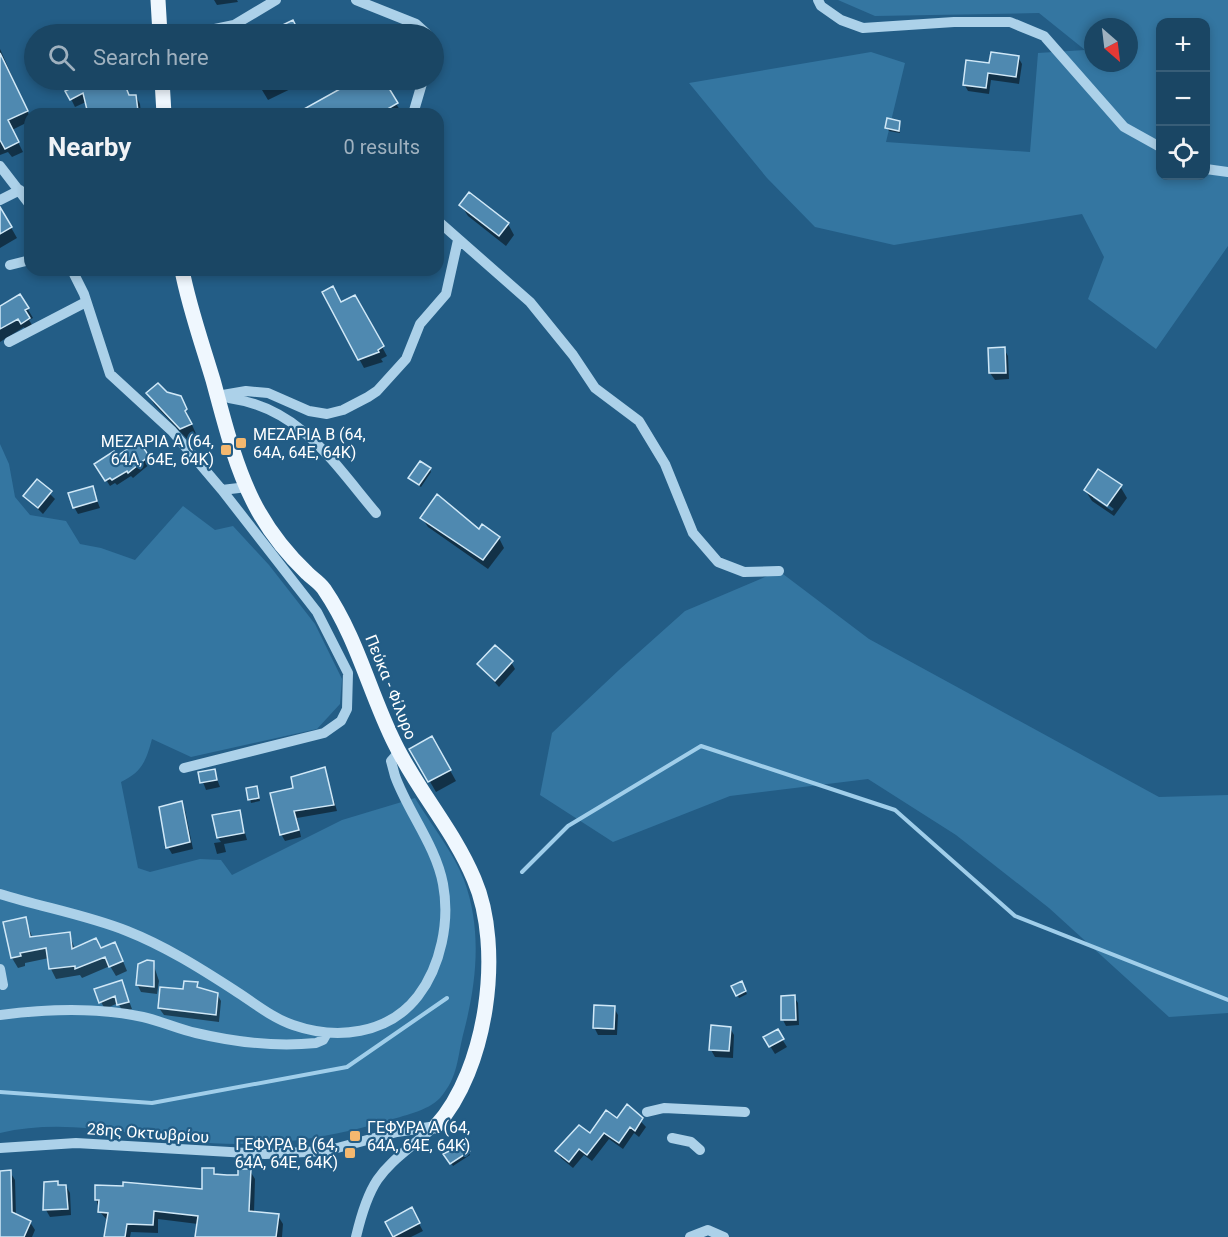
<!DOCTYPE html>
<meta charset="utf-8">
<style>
body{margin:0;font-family:Roboto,sans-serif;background:#234d6a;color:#f1f3f6}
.controls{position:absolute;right:18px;top:18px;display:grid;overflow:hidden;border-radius:12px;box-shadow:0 3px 9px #0003}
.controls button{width:54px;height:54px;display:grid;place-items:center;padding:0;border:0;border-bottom:2px solid #385e78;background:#1a4664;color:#f1f3f6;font:30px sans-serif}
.compass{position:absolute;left:1084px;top:18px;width:54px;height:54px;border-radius:50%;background:#1a4664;box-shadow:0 3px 9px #0003;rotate:152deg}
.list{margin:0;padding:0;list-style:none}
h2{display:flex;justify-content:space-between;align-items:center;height:78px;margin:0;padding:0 24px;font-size:26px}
h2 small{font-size:20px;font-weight:400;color:#9fb1bf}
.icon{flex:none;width:33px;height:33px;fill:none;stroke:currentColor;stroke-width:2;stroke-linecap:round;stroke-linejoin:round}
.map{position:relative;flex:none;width:1228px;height:1237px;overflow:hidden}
.search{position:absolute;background:#1a4664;box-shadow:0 3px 9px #0003;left:24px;top:24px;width:420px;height:66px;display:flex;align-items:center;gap:15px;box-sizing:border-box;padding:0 21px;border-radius:33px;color:#9fb1bf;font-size:22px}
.panel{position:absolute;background:#1a4664;box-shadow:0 3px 9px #0003;left:24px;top:108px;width:420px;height:168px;border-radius:18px}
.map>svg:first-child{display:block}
.green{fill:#3476a1;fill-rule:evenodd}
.shadow{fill:#0007;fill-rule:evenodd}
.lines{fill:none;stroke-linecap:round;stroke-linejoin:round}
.stream{stroke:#a0ceea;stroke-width:4}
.building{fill:#4f89b0;stroke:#d0e8f7;stroke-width:1.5}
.minor{stroke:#acd1e9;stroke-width:10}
.major{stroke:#eff7fe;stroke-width:15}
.poi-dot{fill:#f4b86f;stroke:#235d86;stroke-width:2}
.labels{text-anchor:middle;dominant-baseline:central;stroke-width:4.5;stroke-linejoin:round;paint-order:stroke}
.poi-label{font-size:16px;fill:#fff;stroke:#235d86;text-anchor:start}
.street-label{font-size:16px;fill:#fff;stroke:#235d86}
</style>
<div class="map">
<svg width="1228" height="1237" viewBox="0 0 1228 1237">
<rect width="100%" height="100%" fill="#235d86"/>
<path class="green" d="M838 0H1228V246L1156 349 1088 299 1104 257 1082 214 894 245 815 227 767 178 689 83 871 52 905 63 886 142 1030 152 1038 53 1085 50 1039 13 875 16ZM1160 22H1206V176H1160ZM1093 27H1129V63H1093Z
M0 444 9 464 15 497 30 515 66 521 80 544 101 548 135 560 183 506 215 530 233 526 269 565 315 624 342 679 340 704 317 729 191 757 152 739C146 761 142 772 121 782L138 868 150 872 200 859 221 860 232 875 342 820 415 798C430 823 454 853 464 880 482 929 477 981 464 1031 457 1057 459 1076 440 1098 428 1111 402 1116 386 1121 324 1140 254 1149 189 1141 127 1134 63 1118 0 1133Z
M779 571 869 639 1159 797 1228 795V1013L1169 1017 1049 908 956 835 868 779 730 796 613 842 540 795 552 733 619 670 685 611Z"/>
<path class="shadow" d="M214 0H237L238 2 217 5Z
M0 49 30 117V121L12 130 23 152 12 157 8 152 0 155Z
M1018 57 1022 64 1019 84 991 80 989 94 968 91 964 84 990 65Z
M93 80H122L129 97 136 96 140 104 141 114H89L86 102 75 107 67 91Z
M256 80H309L268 100Z
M359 80H383L402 114H304L302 112Z
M900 122V133L889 131 887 128Z
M461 205 508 224 514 235 506 246 468 216Z
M0 208 17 238 0 248Z
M324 293 341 304 355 297 387 356 381 359 383 362 364 368Z
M20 296 33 318 29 320 34 328 27 332 24 327 0 342V307Z
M1004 349 1008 356 1009 379 995 380 990 373Z
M148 393 167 394 180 398 197 436 188 440 154 404Z
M139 443 151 463 133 478 131 476 117 485 115 483 110 486 96 464 116 458Z
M430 469 431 472 421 487 412 481 410 478Z
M37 481 55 499 43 514 25 496Z
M1120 486 1127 498 1114 516 1092 501 1085 490ZM1093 494 1114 509 1112 511 1093 498Z
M92 487 100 508 78 514 74 507Z
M437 496 480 531 499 538 504 548 488 569 428 527 422 518Z
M511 662 515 669 499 687 479 665Z
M432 738 456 781 436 792 411 749Z
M325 769 337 811 297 818 301 837 285 841 281 834 295 789Z
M214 771 220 787 206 790 200 774Z
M248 789 258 791 260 801 251 803Z
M181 803 185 810 193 849 172 854 168 847Z
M239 811 247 840 224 844 226 852 217 854 214 843 221 842 218 838Z
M25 918 33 939 69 934 75 949 102 950 120 954 127 971 116 976 110 966 82 978 80 975 56 979 51 969 49 958 25 963V966L18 968 12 958 5 923Z
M153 963 159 981 157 994 141 992 137 984Z
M122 982 132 1009 123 1012 118 1003 105 1009 101 1002Z
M197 983 200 990 217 994 221 1001 219 1022 164 1015 159 1008Z
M741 983 747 994 739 998 733 987Z
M782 997H794L798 1003 799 1025 786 1026 783 1020Z
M614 1008 618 1015 617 1035H598L594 1027Z
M730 1028 734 1035 733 1058 715 1057 711 1050Z
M777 1031 787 1047 775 1054 765 1038Z
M627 1107 646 1127 639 1137 634 1133 623 1149 609 1139 592 1161 584 1155 573 1168 561 1158 557 1151 618 1120Z
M465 1145 470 1155 453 1166 445 1154Z
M213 1170 217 1176H239L250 1171 255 1179 254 1213 278 1216 283 1224 282 1237H197L198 1224 158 1219V1233L131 1232 130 1237H105L108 1221 100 1212 96 1199 203 1190Z
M10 1172 15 1180 16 1215 30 1222 35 1230 32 1237H0V1174Z
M66 1186 70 1193 71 1215 50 1217 46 1210 59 1187Z
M411 1209 423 1231 411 1237H394L387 1222Z"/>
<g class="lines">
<path class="stream" d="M522 872 568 826 701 746 895 810 1015 916 1228 1000
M0 1092 152 1103 347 1067 447 998"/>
</g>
<path class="building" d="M293 20 300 34H264Z
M991 52 1019 56 1016 77 988 73 986 88 963 85 966 60 989 63Z
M0 53 28 111 8 120 19 142 5 149 0 140Z
M89 80H123L129 95H136L138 111 88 114 83 93 70 100 65 91Z
M356 80H384L398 103 379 114H295Z
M887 118 900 121 899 131 885 128Z
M469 192 509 223 499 236 459 205Z
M0 207 12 227 0 234Z
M333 286 341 302 355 295 384 346 378 350 379 352 358 360 322 292Z
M20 294 29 308 25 310 30 318 21 324 18 319 0 329V306Z
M1005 347 1006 373H989L988 348Z
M158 383 167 392 181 396 187 409 185 411 192 424 180 429 146 393Z
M139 441 149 456 128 473 127 471 112 480 110 478 105 481 94 464 114 451 117 456Z
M420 461 431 468 419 485 408 478Z
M1098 469 1122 485 1107 506 1084 490Z
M37 479 52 491 38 508 23 496Z
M93 486 97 501 73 508 68 493Z
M437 494 479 529 482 524 500 537 483 560 420 518Z
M495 645 513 661 495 681 477 664Z
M432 736 451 770 428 782 409 749Z
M325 767 334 805 294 811 299 830 280 835 270 793 293 788 291 777Z
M215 769 217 780 200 783 198 772Z
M257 786 259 798 248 800 246 788Z
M182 801 190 842 166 848 159 807Z
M240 810 244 833 217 838 212 815Z
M26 917 30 937 70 932 72 949 96 938 101 948 115 942 123 961 109 967 105 957 75 969V966L49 969 46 948 20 953 21 956 11 958 3 922Z
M147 960 154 961V987L136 985 138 964Z
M122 980 129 1002 117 1005 115 996 99 1003 94 989Z
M184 981 198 982 197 987 218 993 216 1015 158 1008 160 987 183 989Z
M742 981 746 991 736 996 731 986Z
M795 995 796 1020H781V996Z
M594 1005 615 1006 614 1029 593 1028Z
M711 1025 731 1027 729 1051 709 1050Z
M778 1029 784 1039 769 1047 763 1037Z
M627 1104 643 1118 635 1131 630 1127 619 1143 604 1133 587 1155 579 1149 569 1162 555 1151 579 1125 590 1133 606 1110 617 1118Z
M466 1143 470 1151 450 1164 443 1154Z
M202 1168H214V1174L227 1175H238V1169H251L249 1211 279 1214 276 1237H195L198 1216 154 1211 153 1225 127 1224 125 1237H104L108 1213 98 1212 99 1200H95V1185L123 1186V1182L202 1189Z
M11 1170 12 1212 31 1221 24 1237H0V1171Z
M58 1181V1185H66L68 1209 43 1210 44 1182Z
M412 1207 420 1223 393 1237 385 1222Z"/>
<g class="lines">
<path class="minor" d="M356 0 416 24 427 34
M818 0 821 6 841 20 863 28 954 22H1010L1044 36 1124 127 1160 147
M191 34 234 25 276 0
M413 114 423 80
M0 166 30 205
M1206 169 1228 172
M0 200 20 190
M438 221 530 302 573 355 595 388 639 421 665 464 693 533 718 562 744 572 779 571
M10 265 30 260
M72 270 84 294 110 374 172 431 222 490 247 487
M9 342 86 302
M217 396 246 391 268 393 309 411 327 414 343 410 368 397 377 391 406 359 420 324 446 294 458 240
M229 398C300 408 333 462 376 513
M184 768 324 733 341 721 347 709 348 673 317 612 222 490
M0 894C41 907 87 915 127 931 165 946 200 968 234 990 253 1002 272 1018 293 1025 336 1040 388 1035 418 996 441 966 450 921 443 884 436 846 408 812 395 776L391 761 399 752
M0 969 3 985
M0 1015C46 1009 97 1007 143 1017 161 1021 178 1029 196 1033 234 1042 277 1047 316 1043L323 1040 327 1033
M647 1112 664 1108 745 1112
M672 1138 691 1142 700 1150
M0 1148 76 1143 265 1154 326 1151 397 1132 436 1126
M356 1237C372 1169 386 1169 435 1126
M690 1237 708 1230 724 1237"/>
<path class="major" d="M158 0 160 34
M162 80 164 114
M182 270C189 307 202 343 213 380 224 420 234 463 253 501 266 527 286 553 307 573 313 579 319 582 324 589 358 639 369 692 395 744 418 791 454 831 474 879 504 948 487 1070 436 1126"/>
</g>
<g class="poi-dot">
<rect x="235" y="437" width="12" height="12" rx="3"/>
<rect x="220" y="444" width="12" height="12" rx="3"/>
<rect x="349" y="1130" width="12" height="12" rx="3"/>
<rect x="344" y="1147" width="12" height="12" rx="3"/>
</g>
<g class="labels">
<g class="poi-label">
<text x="253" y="434">ΜΕΖΑΡΙΑ B (64,<tspan x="253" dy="18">64Α, 64Ε, 64Κ)</tspan></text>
<text x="214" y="441" text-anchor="end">ΜΕΖΑΡΙΑ A (64,<tspan x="214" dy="18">64Α, 64Ε, 64Κ)</tspan></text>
<text x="367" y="1127">ΓΕΦΥΡΑ A (64,<tspan x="367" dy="18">64Α, 64Ε, 64Κ)</tspan></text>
<text x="338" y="1144" text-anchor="end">ΓΕΦΥΡΑ B (64,<tspan x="338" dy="18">64Α, 64Ε, 64Κ)</tspan></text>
</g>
<g class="street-label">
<text transform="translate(391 687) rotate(68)">Πεύκα - Φίλυρο</text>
<text transform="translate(148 1133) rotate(4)">28ης Οκτωβρίου</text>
</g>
</g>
</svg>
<div class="controls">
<button>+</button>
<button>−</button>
<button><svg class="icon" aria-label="locate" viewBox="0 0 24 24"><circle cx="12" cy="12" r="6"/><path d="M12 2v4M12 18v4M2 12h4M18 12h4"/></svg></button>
</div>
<svg class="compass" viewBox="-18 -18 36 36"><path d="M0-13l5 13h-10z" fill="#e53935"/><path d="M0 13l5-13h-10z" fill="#9fb1bf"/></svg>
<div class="search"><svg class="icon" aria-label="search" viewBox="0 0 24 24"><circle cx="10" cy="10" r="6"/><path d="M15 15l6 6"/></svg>Search here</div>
<section class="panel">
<h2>Nearby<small>0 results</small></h2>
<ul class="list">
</ul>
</section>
</div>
